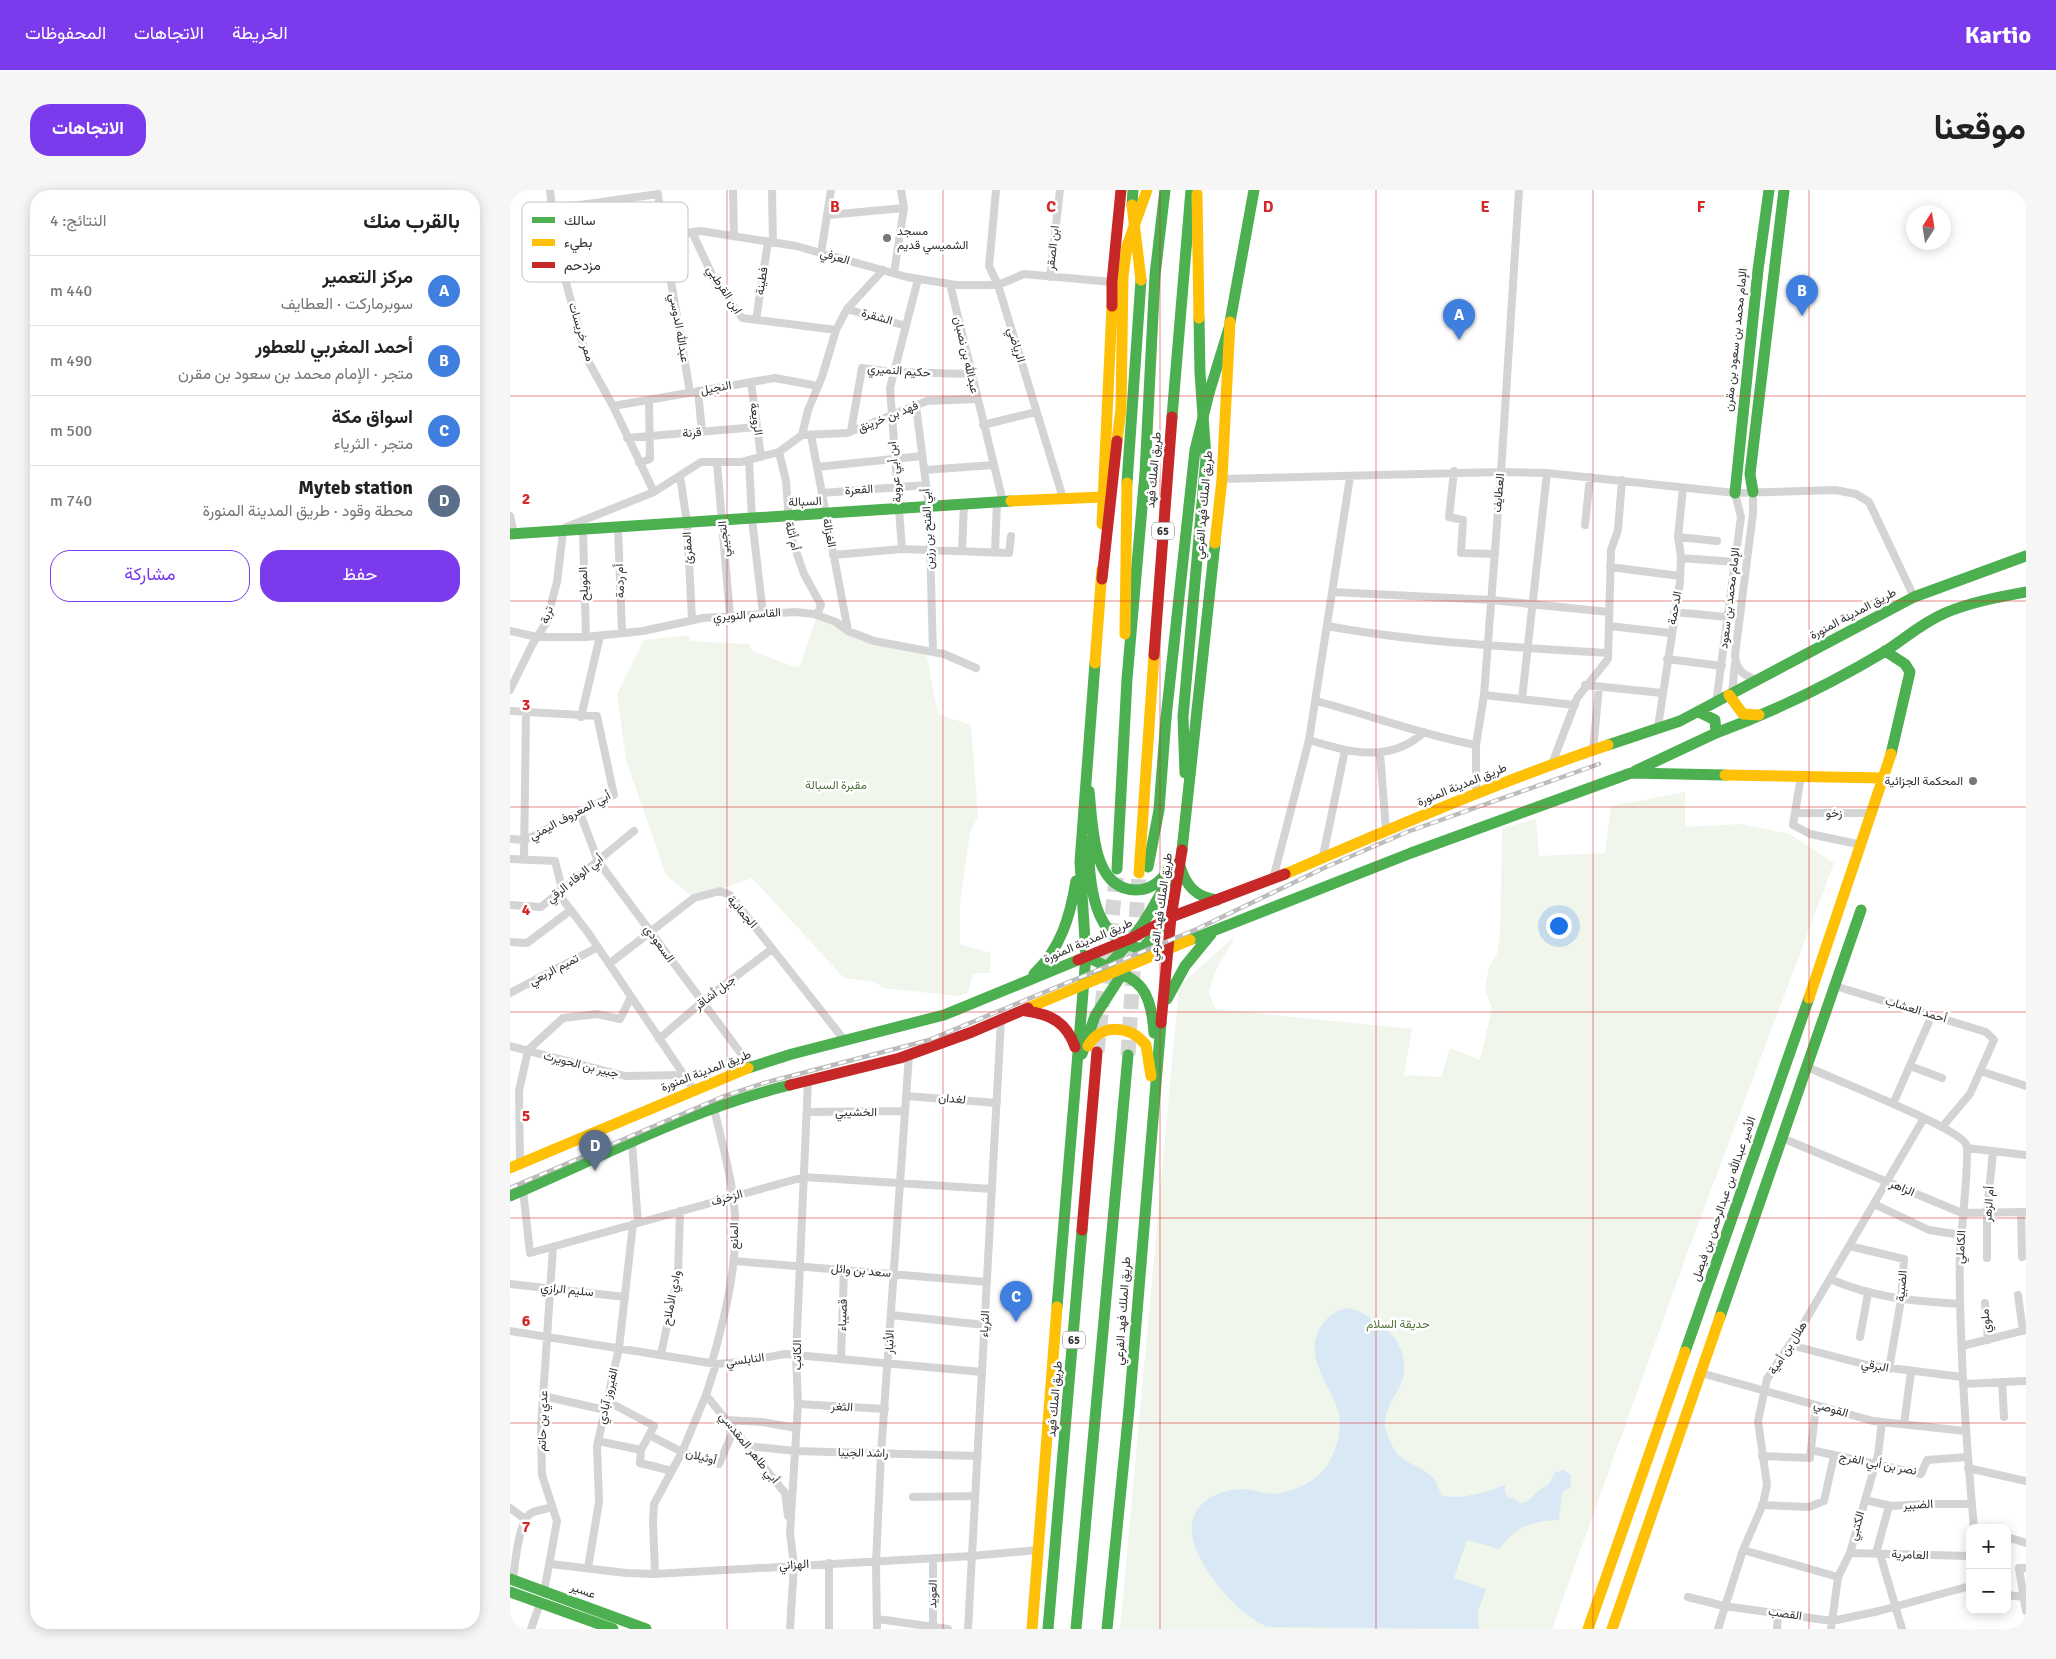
<!DOCTYPE html>
<html lang="ar">
<meta charset="utf-8">
<style>
body{margin:0;font-family:Signika,Vazirmatn,sans-serif;background:#f6f6f6;color:#222;direction:rtl}
.controls{position:absolute;right:15px;bottom:15px;display:grid;overflow:hidden;border-radius:10px;box-shadow:0 2px 12px #0003}
.controls button{width:45px;height:45px;display:grid;place-items:center;padding:0;border:0;border-bottom:1px solid #e0e0e0;background:#fff;color:#222;font:25px sans-serif}
.compass{position:absolute;left:1396px;top:15px;width:45px;height:45px;border-radius:50%;background:#fff;box-shadow:0 2px 12px #0003;rotate:12deg}
.you{position:absolute;left:1048px;top:735px;width:18px;height:18px;margin:-12px;border:4px solid #fff;border-radius:50%;background:#1a73e8;box-shadow:0 0 0 8px #1a73e833}
.badge{display:grid;place-items:center;width:32px;height:32px;border-radius:50%;background:#7c3aed;color:#fff;font-size:16px;font-weight:700}
.pin{position:absolute;translate:-50% -41px;filter:drop-shadow(0 1px 2px #0008)}
.pin::after{content:'';position:absolute;top:26px;width:18px;height:15px;background:inherit;clip-path:polygon(0 0,100% 0,50% 100%)}
.list{margin:0;padding:0;list-style:none}
h2{display:flex;justify-content:space-between;align-items:center;height:65px;margin:0;padding:0 20px;font-size:21px}
h2 small{font-size:16px;font-weight:400;color:#767676}
.list li{display:grid;grid-template-columns:32px 1fr auto;gap:15px;align-items:center;box-sizing:border-box;height:70px;padding:0 20px;border-top:1px solid #e0e0e0}
.list b{display:block;font-size:19px;white-space:nowrap}
.list p{margin:0;font-size:16px;white-space:nowrap;color:#767676}
.list em{font-size:16px;font-style:normal;color:#767676}
.actions{display:flex;gap:10px;padding:15px 20px}
.actions a{flex:1;padding:11px 0;border:1px solid #7c3aed;border-radius:20px;text-align:center;font-size:18px;color:#7c3aed}
.actions .main{background:#7c3aed;color:#fff}
.map{position:relative;flex:none;width:1516px;height:1439px;overflow:hidden;direction:ltr;border-radius:20px}
header{display:flex;align-items:center;gap:30px;box-sizing:border-box;height:70px;padding:0 25px;background:#7c3aed;color:#fff}
header strong{font-size:24px}
nav{display:flex;gap:28px;margin-inline-start:auto;font-size:18px}
.intro{display:flex;align-items:center;justify-content:space-between;box-sizing:border-box;height:120px;padding:0 30px}
h1{margin:0;font-size:35px}
.button{padding:12px 22px;border-radius:20px;background:#7c3aed;color:#fff;font-size:18px;font-weight:700}
main{display:flex;gap:30px;padding:0 30px}
aside{flex:1;background:#fff;border-radius:20px;box-shadow:0 2px 12px #0003}
.map>svg:first-child{display:block}
.green{fill:#f1f6ec}
.water{fill:#d8e8f4}
.lines{fill:none;stroke-linecap:round;stroke-linejoin:round}
.highway-tunnel{stroke:#d6d6d6;stroke-width:15;stroke-dasharray:15 8;stroke-linecap:butt}
.street{stroke:#d4d4d4;stroke-width:8}
.fast{stroke:#4caf50;stroke-width:11}
.slow{stroke:#ffc107;stroke-width:11}
.jam{stroke:#c62828;stroke-width:11}
.rail-casing{stroke:#bcbcbc;stroke-width:4.5}
.rail{stroke:#fff;stroke-width:2.5;stroke-dasharray:8;stroke-linecap:butt}
.fast-bridge{stroke:#4caf50;stroke-width:11}
.slow-bridge{stroke:#ffc107;stroke-width:11}
.grid{fill:none;stroke:#d62828;stroke-width:1;stroke-opacity:0.55}
.poi-dot{fill:#787878;stroke:#fff;stroke-width:2}
.labels{text-anchor:middle;dominant-baseline:central;stroke-width:5;stroke-linejoin:round;paint-order:stroke}
.shield{fill:#fff;stroke:#6e6e6e;stroke-width:1}
.shield-label{font-size:11px;font-weight:bold;fill:#303030}
.poi-label{font-size:12px;fill:#303030;stroke:#fff;text-anchor:start}
.street-label{font-size:12px;fill:#303030;stroke:#fff}
.park-label{font-size:12px;fill:#507039;stroke:#fff}
.key{fill:#fff;stroke:#c1c1c1;stroke-width:1}
.key-label{font-size:14px;fill:#303030}
.grid-label{font-size:16px;text-anchor:middle;font-weight:bold;fill:#d62828;stroke:#fff;stroke-width:5;stroke-linejoin:round;paint-order:stroke}
</style>
<header>
<strong>Kartio</strong>
<nav><a>الخريطة</a><a>الاتجاهات</a><a>المحفوظات</a></nav>
</header>
<div class="intro"><h1>موقعنا</h1><a class="button">الاتجاهات</a></div>
<main>
<div class="map">
<svg width="1516" height="1439" viewBox="0 0 1516 1439">
<rect width="100%" height="100%" fill="#fff"/>
<path class="green" d="M307 425 338 441 416 462 428 524 461 535 468 626 460 643 450 713V754L481 763 480 783H463L458 803 448 806 373 798 365 792 334 788 242 688 184 708 156 685 116 570 107 504 134 450 180 445 179 451 239 454 242 461 285 477 290 476Z
M1175 602V637L1231 634 1280 644 1324 673 1177 1064 1042 1439H610L669 796 725 746 706 780 699 801 705 819 902 839 894 885 931 887 940 858 970 870 982 818 975 799 979 777 987 764 990 744 992 638 1026 629 1029 666 1095 663 1101 616Z"/>
<path class="water" d="M839 1118C852 1121 862 1129 872 1137 883 1144 888 1151 892 1163 902 1194 879 1204 875 1231 874 1238 878 1246 881 1253 893 1282 923 1271 931 1305 949 1311 977 1302 995 1295V1303L1000 1309 1003 1307C1012 1319 1019 1310 1026 1303 1030 1299 1036 1297 1040 1293 1042 1289 1042 1285 1046 1282L1054 1280 1061 1285V1296L1052 1303 1049 1330C1021 1331 1006 1336 989 1359L957 1350 944 1388 976 1399 968 1422 969 1439 757 1437C727 1422 706 1397 690 1368 669 1329 690 1301 732 1299 745 1299 757 1306 770 1303 789 1299 809 1290 819 1272 827 1258 832 1240 829 1224 823 1197 790 1166 812 1135 820 1124 826 1120 839 1118Z"/>
<g class="lines">
<path class="highway-tunnel" d="M587 862 607 681
M618 865 629 683"/>
<path class="street" d="M40 0 47 60 77 169 103 216 144 302
M223 0 224 46
M262 0 263 52
M486 0 479 76 488 95 553 308
M42 19 148 4 153 45 180 202
M318 25 394 18
M182 42 205 91 232 128 326 140
M47 60 191 41 286 56 397 87 446 95H488L514 84 602 92
M311 63 321 0
M384 83 394 18 391 0
M540 87 550 0
M440 94 493 312
M337 119 396 136
M246 130 258 52
M241 192 251 267
M188 201 192 242
M103 216 265 188 308 196
M406 216 419 318 423 462
M473 235 526 222
M341 241 352 178 384 182 461 184
M292 245 298 220 312 187 326 140 337 119 373 80
M301 245 338 441
M117 248 247 237
M269 262 276 291 280 344 294 384 311 415 307 425
M239 270 242 329 253 424
M129 273 140 269 139 210
M207 273 220 426
M307 277 412 266
M414 280 484 275
M944 281 939 327 953 330 951 363 985 364
M170 286 177 333 182 430
M712 289 991 282 1037 283 1225 303 1325 300 1346 304 1359 312 1404 407
M1243 302V323L1225 465C1226 481 1234 485 1246 490
M312 303 416 295
M0 326 4 344
M1075 335 1080 287
M54 338 144 302 191 272H231L269 262 292 245 337 243 417 211 467 209
M108 338 112 443
M73 341 76 447
M1168 347 1207 351
M392 359 380 198 408 89
M452 361 454 315
M485 362 487 313
M323 365 392 359 499 363 501 346
M1171 368 1225 372
M1100 377 1170 386
M823 402 981 410 1099 422
M1164 422 1217 427
M817 436C910 453 1004 457 1098 463
M1099 436 1161 443
M0 441 27 447H76L133 441 193 428 285 422 304 424 326 432 338 441 364 451 434 464 466 478
M1157 469 1212 476
M1075 495 1152 503
M0 500 22 455 36 433 47 392 53 342
M1222 504 1225 473
M974 505 1065 515
M1012 509 1037 283
M806 511C860 525 912 545 966 555
M1206 513 1231 327 1225 303
M0 521 87 526 104 605 15 650 0 649
M71 527 90 446
M1148 537 1170 392 1171 366 1168 347 1173 298
M799 550C839 562 880 574 914 542
M1083 560 1089 497
M870 563 876 640
M1042 574 1067 508 1098 469 1101 360 1108 340 1112 290
M1290 592 1283 635 1300 644 1352 655
M966 605V555L974 505 991 282 1009 0
M70 623 88 671 241 877
M1285 623H1363
M813 666 835 560
M0 669 45 671 52 699
M14 670 16 522
M763 689 799 550 840 287
M47 702 79 744 184 900
M0 715 31 717 124 641
M0 752 17 753 61 720
M99 774 184 708 210 701 220 705 335 851
M1325 796 1476 842 1484 850 1460 904 1432 937
M0 803 88 757
M149 849 192 812 262 759
M0 856 115 886 174 885
M1400 876 1432 888
M1297 877C1321 888 1447 937 1456 954 1460 961 1451 1047 1450 1062 1449 1089 1450 1115 1451 1142 1453 1207 1458 1272 1464 1338
M1470 881 1516 896
M396 906 487 913
M1383 914 1422 825
M297 922 395 921
M1272 948 1452 1023 1516 1022
M122 953 128 1033
M1457 958 1516 965
M10 974 9 901 18 860 53 828 87 824 110 829 121 807
M13 1000 20 1063 294 987 482 999
M1364 1014 1419 1040 1451 1045
M1511 1022 1512 1067
M1339 1056 1394 1069 1391 1110 1379 1179
M1477 1068V1023L1483 961
M224 1071 477 1092
M1320 1089C1364 1108 1403 1111 1450 1114
M0 1094 115 1107
M1508 1105 1513 1141
M1475 1113 1478 1150
M381 1125 475 1135
M0 1141 206 1174 232 1172 275 1164 472 1182
M1350 1147 1358 1103
M1280 1155 1357 1175 1452 1187
M1452 1156 1516 1140
M151 1164 168 1085 170 1021
M331 1169 334 1080
M202 1172C217 1120 231 1060 223 1006 219 977 211 948 204 919
M1191 1183 1363 1231 1455 1241
M1492 1192 1494 1227
M1453 1194 1516 1191
M196 1205 275 1303 278 1326
M33 1206 95 1220
M97 1211 144 1236 131 1260 130 1273 162 1281
M288 1214 375 1219
M216 1230 252 1232 286 1238
M1394 1234 1401 1182
M139 1245 172 1262 209 1274 224 1239
M88 1251 131 1260
M238 1256 285 1261 468 1266
M1301 1260 1411 1284 1417 1270 1458 1267
M1252 1266 1300 1268 1306 1215
M1458 1278 1516 1291
M403 1307 465 1306
M1355 1310 1381 1316 1415 1314H1462
M1252 1315 1299 1317 1314 1311 1324 1266
M0 1318 15 1329
M1497 1347 1516 1353
M1233 1360 1328 1387
M1340 1363 1460 1366
M1366 1363 1379 1316
M1370 1364 1392 1439
M319 1373V1439
M41 1374 116 1383 145 1384 462 1366 528 1360
M78 1378 89 1312 87 1256 109 1158 123 1034
M1516 1378H1509L1516 1421
M145 1384 143 1331 144 1314 172 1262 196 1205 206 1174
M3 1390C5 1375 8 1328 23 1322 29 1320 36 1319 42 1317
M34 1402 47 1331 32 1285 31 1238 43 1057
M1497 1405 1514 1407
M1178 1407 1214 1416 1322 1431 1369 1421 1460 1396
M368 1429 438 1439
M21 1439 30 1413
M280 1439 284 1375 280 1343 288 1214 286 1165 298 891
M367 1439 366 1372 371 1264 399 865
M423 1439V1368
M458 1439 491 830
M1208 1439 1233 1360 1253 1314 1257 1295 1248 1231 1257 1189 1294 1133 1414 928
M1267 1439 1268 1423
M1321 1439 1328 1387 1340 1363 1368 1265 1372 1232"/>
<path class="fast" d="M622 15 623 0
M720 132 744 0
M699 203 719 138
M662 227 681 0
M617 293 631 90
M1243 302 1240 284 1274 0
M1225 303 1248 80 1259 0
M0 344 501 311
M1375 461 1395 474 1400 482 1381 564
M1206 543C1263 522 1322 493 1374 462 1396 448 1410 434 1435 423 1461 412 1489 407 1516 402
M1098 555 1170 531 1404 407 1516 366
M1125 581 1206 543 1205 530 1189 522
M675 583 673 527 696 268 690 183 689 128
M579 601C583 634 581 699 626 700 640 700 652 691 658 680
M578 651C580 701 583 762 650 760
M672 660 705 353
M670 676C676 696 686 707 707 710
M638 677 649 620 656 528
M607 679 617 489 635 283 645 85 655 0
M680 750 901 663 1121 583 1215 585
M629 762 656 733
M576 766C621 791 640 784 644 843
M524 784C551 758 560 727 566 691
M587 785C624 755 645 716 666 674
M657 809 675 776 702 743
M572 864 585 826 616 778
M238 878 282 864 434 825 568 770
M0 1006C91 967 184 918 280 895
M547 1117 576 766 570 672 585 473
M1210 1127 1351 720
M1175 1162 1299 808
M0 1389 136 1439
M0 1402 103 1439
M538 1439 572 1040
M566 1439 618 865
M597 1439 619 1219 651 833"/>
<path class="slow" d="M687 4 689 128
M607 251 611 219 613 86 617 56 637 0
M501 311 592 307
M592 334 602 116
M705 353 712 289 720 132
M615 444 617 293
M585 473 592 379
M1219 505 1233 524 1249 525
M1215 585 1373 588 1381 564
M629 683 644 465
M775 684C882 638 988 592 1098 555
M1299 808 1373 588
M518 818 680 750
M578 856C591 833 620 835 636 855L641 886
M0 978 238 878
M522 1439 547 1117
M1078 1439 1175 1162
M1102 1439 1210 1127"/>
<path class="jam" d="M602 116V92L611 0
M592 389 607 251
M644 465 662 227
M568 770 622 748 661 727 775 684
M516 821C541 824 557 833 565 857
M651 833 661 727 672 660
M280 895 390 868 462 842 518 818
M572 1040 587 862"/>
<defs>
<path id="rail" d="M0 998 212 907 254 893 419 850 687 739 816 677 897 642 1089 574"/>
</defs>
<use href="#rail" class="rail-casing"/>
<use href="#rail" class="rail"/>
<path class="fast-bridge" d="M656 528 685 260 699 203"/>
<path class="slow-bridge" d="M622 15 631 90"/>
</g>
<path class="grid" d="M217 0V1439M433 0V1439M650 0V1439M866 0V1439M1083 0V1439M1299 0V1439M0 206H1516M0 411H1516M0 617H1516M0 822H1516M0 1028H1516M0 1233H1516"/>
<g class="poi-dot">
<circle cx="377" cy="48" r="5"/>
<circle cx="1463" cy="591" r="5"/>
</g>
<g class="labels">
<g class="shield">
<rect x="642" y="332.5" width="22" height="17" rx="4"/>
<rect x="553" y="1141.5" width="22" height="17" rx="4"/>
</g>
<g class="shield-label">
<text x="653" y="341">65</text>
<text x="564" y="1150">65</text>
</g>
<g class="poi-label">
<text x="387" y="41">مسجد<tspan x="387" dy="14">الشميسي قديم</tspan></text>
<text x="1453" y="591" text-anchor="end">المحكمة الجزائية</text>
</g>
<g class="street-label">
<text transform="translate(543 58) rotate(-84)">ابن الصقر</text>
<text transform="translate(325 67) rotate(16)">العرفي</text>
<text transform="translate(252 91) rotate(-81)">فطينة</text>
<text transform="translate(214 100) rotate(57)">ابن القرطبي</text>
<text transform="translate(367 127) rotate(16)">الشقرة</text>
<text transform="translate(169 138) rotate(80)">عبدالله الدوسي</text>
<text transform="translate(71 142) rotate(73)">ممر خريسات</text>
<text transform="translate(1226 150) rotate(-84)">الإمام محمد بن سعود بن مقرن</text>
<text transform="translate(506 155) rotate(73)">الرياضي</text>
<text transform="translate(456 165) rotate(77)">عبدالله بن نصبان</text>
<text transform="translate(389 181) rotate(4)">حكيم النميري</text>
<text transform="translate(206 198) rotate(-10)">النجيل</text>
<text transform="translate(378 227) rotate(-22)">فهد بن خرينق</text>
<text transform="translate(246 229) rotate(82)">الرويعة</text>
<text transform="translate(182 243) rotate(-5)">قرنة</text>
<text transform="translate(644 280) rotate(-85)">طريق الملك فهد</text>
<text transform="translate(385 282) rotate(-95)">ابن أبي عروبة</text>
<text transform="translate(349 300) rotate(-4)">القعرة</text>
<text transform="translate(989 303) rotate(-85)">العطايف</text>
<text transform="translate(295 312) rotate(-3)">السبالة</text>
<text transform="translate(694 315) rotate(-85)">طريق الملك فهد الفرعي</text>
<text transform="translate(418 339) rotate(-93)">أبي الفتح بن رزين</text>
<text transform="translate(319 343) rotate(79)">الغزالة</text>
<text transform="translate(282 346) rotate(76)">أم أثلة</text>
<text transform="translate(214 349) rotate(-95)">التجيبي</text>
<text transform="translate(178 358) rotate(-93)">المقرئ</text>
<text transform="translate(110 391) rotate(-92)">أم ردمة</text>
<text transform="translate(74 394) rotate(-92)">المويلح</text>
<text transform="translate(1220 408) rotate(-83)">الإمام محمد بن سعود</text>
<text transform="translate(1165 418) rotate(-80)">الدحمة</text>
<text transform="translate(1343 424) rotate(-28)">طريق المدينة المنورة</text>
<text transform="translate(37 425) rotate(-71)">تربة</text>
<text transform="translate(237 425) rotate(-4)">القاسم النويري</text>
<text transform="translate(952 595) rotate(-22)">طريق المدينة المنورة</text>
<text x="1324" y="623">زخو</text>
<text transform="translate(60 626) rotate(-28)">أبي المعروف اليمني</text>
<text transform="translate(65 689) rotate(-39)">أبي الوفاء الرقي</text>
<text transform="translate(651 717) rotate(-82)">طريق الملك فهد الفرعي</text>
<text transform="translate(232 722) rotate(49)">الجمانية</text>
<text transform="translate(578 751) rotate(-23)">طريق المدينة المنورة</text>
<text transform="translate(149 754) rotate(54)">السعودي</text>
<text transform="translate(44 780) rotate(-28)">تميم الربعي</text>
<text transform="translate(205 803) rotate(-38)">جبل أشاقر</text>
<text transform="translate(1406 820) rotate(17)">أحمد العشاب</text>
<text transform="translate(71 875) rotate(14)">جبير بن الحويرث</text>
<text transform="translate(196 881) rotate(-21)">طريق المدينة المنورة</text>
<text transform="translate(442 909) rotate(5)">لغدان</text>
<text x="346" y="922">الخشيبي</text>
<text transform="translate(1392 998) rotate(23)">الزاهر</text>
<text transform="translate(217 1008) rotate(-16)">الزخرف</text>
<text transform="translate(1214 1009) rotate(-71)">الأمير عبدالله بن عبدالرحمن بن فيصل</text>
<text transform="translate(1479 1014) rotate(-86)">أم الزهر</text>
<text transform="translate(224 1046) rotate(-90)">المانع</text>
<text transform="translate(1451 1057) rotate(-87)">الكاملي</text>
<text transform="translate(351 1081) rotate(5)">سعد بن وائل</text>
<text transform="translate(1392 1096) rotate(-85)">الضبية</text>
<text transform="translate(57 1100) rotate(6)">سليم الرازي</text>
<text transform="translate(162 1108) rotate(-79)">وادي الأملاح</text>
<text transform="translate(613 1121) rotate(-86)">طريق الملك فهد الفرعي</text>
<text transform="translate(333 1125) rotate(-88)">قصيباء</text>
<text transform="translate(1476 1131) rotate(-95)">ملوي</text>
<text transform="translate(475 1134) rotate(-87)">الثرياء</text>
<text transform="translate(380 1152) rotate(-88)">الأنبار</text>
<text transform="translate(1278 1158) rotate(-57)">هلال بن أمية</text>
<text transform="translate(287 1165) rotate(-90)">الكاتب</text>
<text transform="translate(235 1170) rotate(-8)">النابلسي</text>
<text transform="translate(1365 1176) rotate(10)">البرقي</text>
<text transform="translate(98 1206) rotate(-77)">الفيروز آبادي</text>
<text transform="translate(545 1209) rotate(-85)">طريق الملك فهد</text>
<text transform="translate(332 1217) rotate(3)">الثغر</text>
<text transform="translate(1321 1219) rotate(16)">القوصي</text>
<text transform="translate(33 1231) rotate(-88)">عدي بن حاتم</text>
<text transform="translate(239 1258) rotate(51)">أبي طاهر المقدسي</text>
<text transform="translate(353 1263) rotate(1)">راشد الجيبا</text>
<text transform="translate(191 1267) rotate(15)">أوثيلان</text>
<text transform="translate(1368 1274) rotate(11)">نصر بن أبي الفرج</text>
<text transform="translate(1408 1315) rotate(-3)">الضبير</text>
<text transform="translate(1347 1336) rotate(-74)">الكتبي</text>
<text transform="translate(1400 1365) rotate(2)">العامرية</text>
<text transform="translate(284 1375) rotate(-3)">الهزاني</text>
<text transform="translate(73 1401) rotate(20)">عسير</text>
<text transform="translate(423 1404) rotate(-89)">العويد</text>
<text transform="translate(1275 1424) rotate(8)">القصب</text>
</g>
<g class="park-label">
<text x="326" y="595">مقبرة السبالة</text>
<text x="888" y="1134">حديقة السلام</text>
</g>
</g>
<rect x="12" y="12" width="166" height="80" rx="8" class="key"/>
<rect x="22" y="27" width="23" height="6" fill="#4caf50"/>
<rect x="22" y="49" width="23" height="7" fill="#ffc107"/>
<rect x="22" y="72" width="23" height="6" fill="#c62828"/>
<g class="key-label">
<text x="54" y="35">سالك</text>
<text x="54" y="57">بطيء</text>
<text x="54" y="80">مزدحم</text>
</g>
<g class="grid-label">
<text x="325" y="22">B</text>
<text x="541" y="22">C</text>
<text x="758" y="22">D</text>
<text x="975" y="22">E</text>
<text x="1191" y="22">F</text>
<text x="16" y="314">2</text>
<text x="16" y="520">3</text>
<text x="16" y="725">4</text>
<text x="16" y="931">5</text>
<text x="16" y="1136">6</text>
<text x="16" y="1342">7</text>
</g>
</svg>
<div class="controls">
<button>+</button>
<button>−</button>
</div>
<svg class="compass" viewBox="-18 -18 36 36"><path d="M0-13l5 13h-10z" fill="#e53935"/><path d="M0 13l5-13h-10z" fill="#767676"/></svg>
<div class="you"></div>
<div class="pin badge" style="left:949px;top:150px;background:#3f7fe0">A</div>
<div class="pin badge" style="left:1292px;top:126px;background:#3f7fe0">B</div>
<div class="pin badge" style="left:506px;top:1132px;background:#3f7fe0">C</div>
<div class="pin badge" style="left:85px;top:981px;background:#5c6f8a">D</div>
</div>
<aside>
<h2>بالقرب منك<small>النتائج: 4</small></h2>
<ul class="list">
<li><span class="badge" style="background:#3f7fe0">A</span><div><b>مركز التعمير</b><p>سوبرماركت · العطايف</p></div><em>440 m</em></li>
<li><span class="badge" style="background:#3f7fe0">B</span><div><b>أحمد المغربي للعطور</b><p>متجر · الإمام محمد بن سعود بن مقرن</p></div><em>490 m</em></li>
<li><span class="badge" style="background:#3f7fe0">C</span><div><b>اسواق مكة</b><p>متجر · الثرياء</p></div><em>500 m</em></li>
<li><span class="badge" style="background:#5c6f8a">D</span><div><b>Myteb station</b><p>محطة وقود · طريق المدينة المنورة</p></div><em>740 m</em></li>
</ul>
<div class="actions"><a class="main">حفظ</a><a>مشاركة</a></div>
</aside>
</main>
